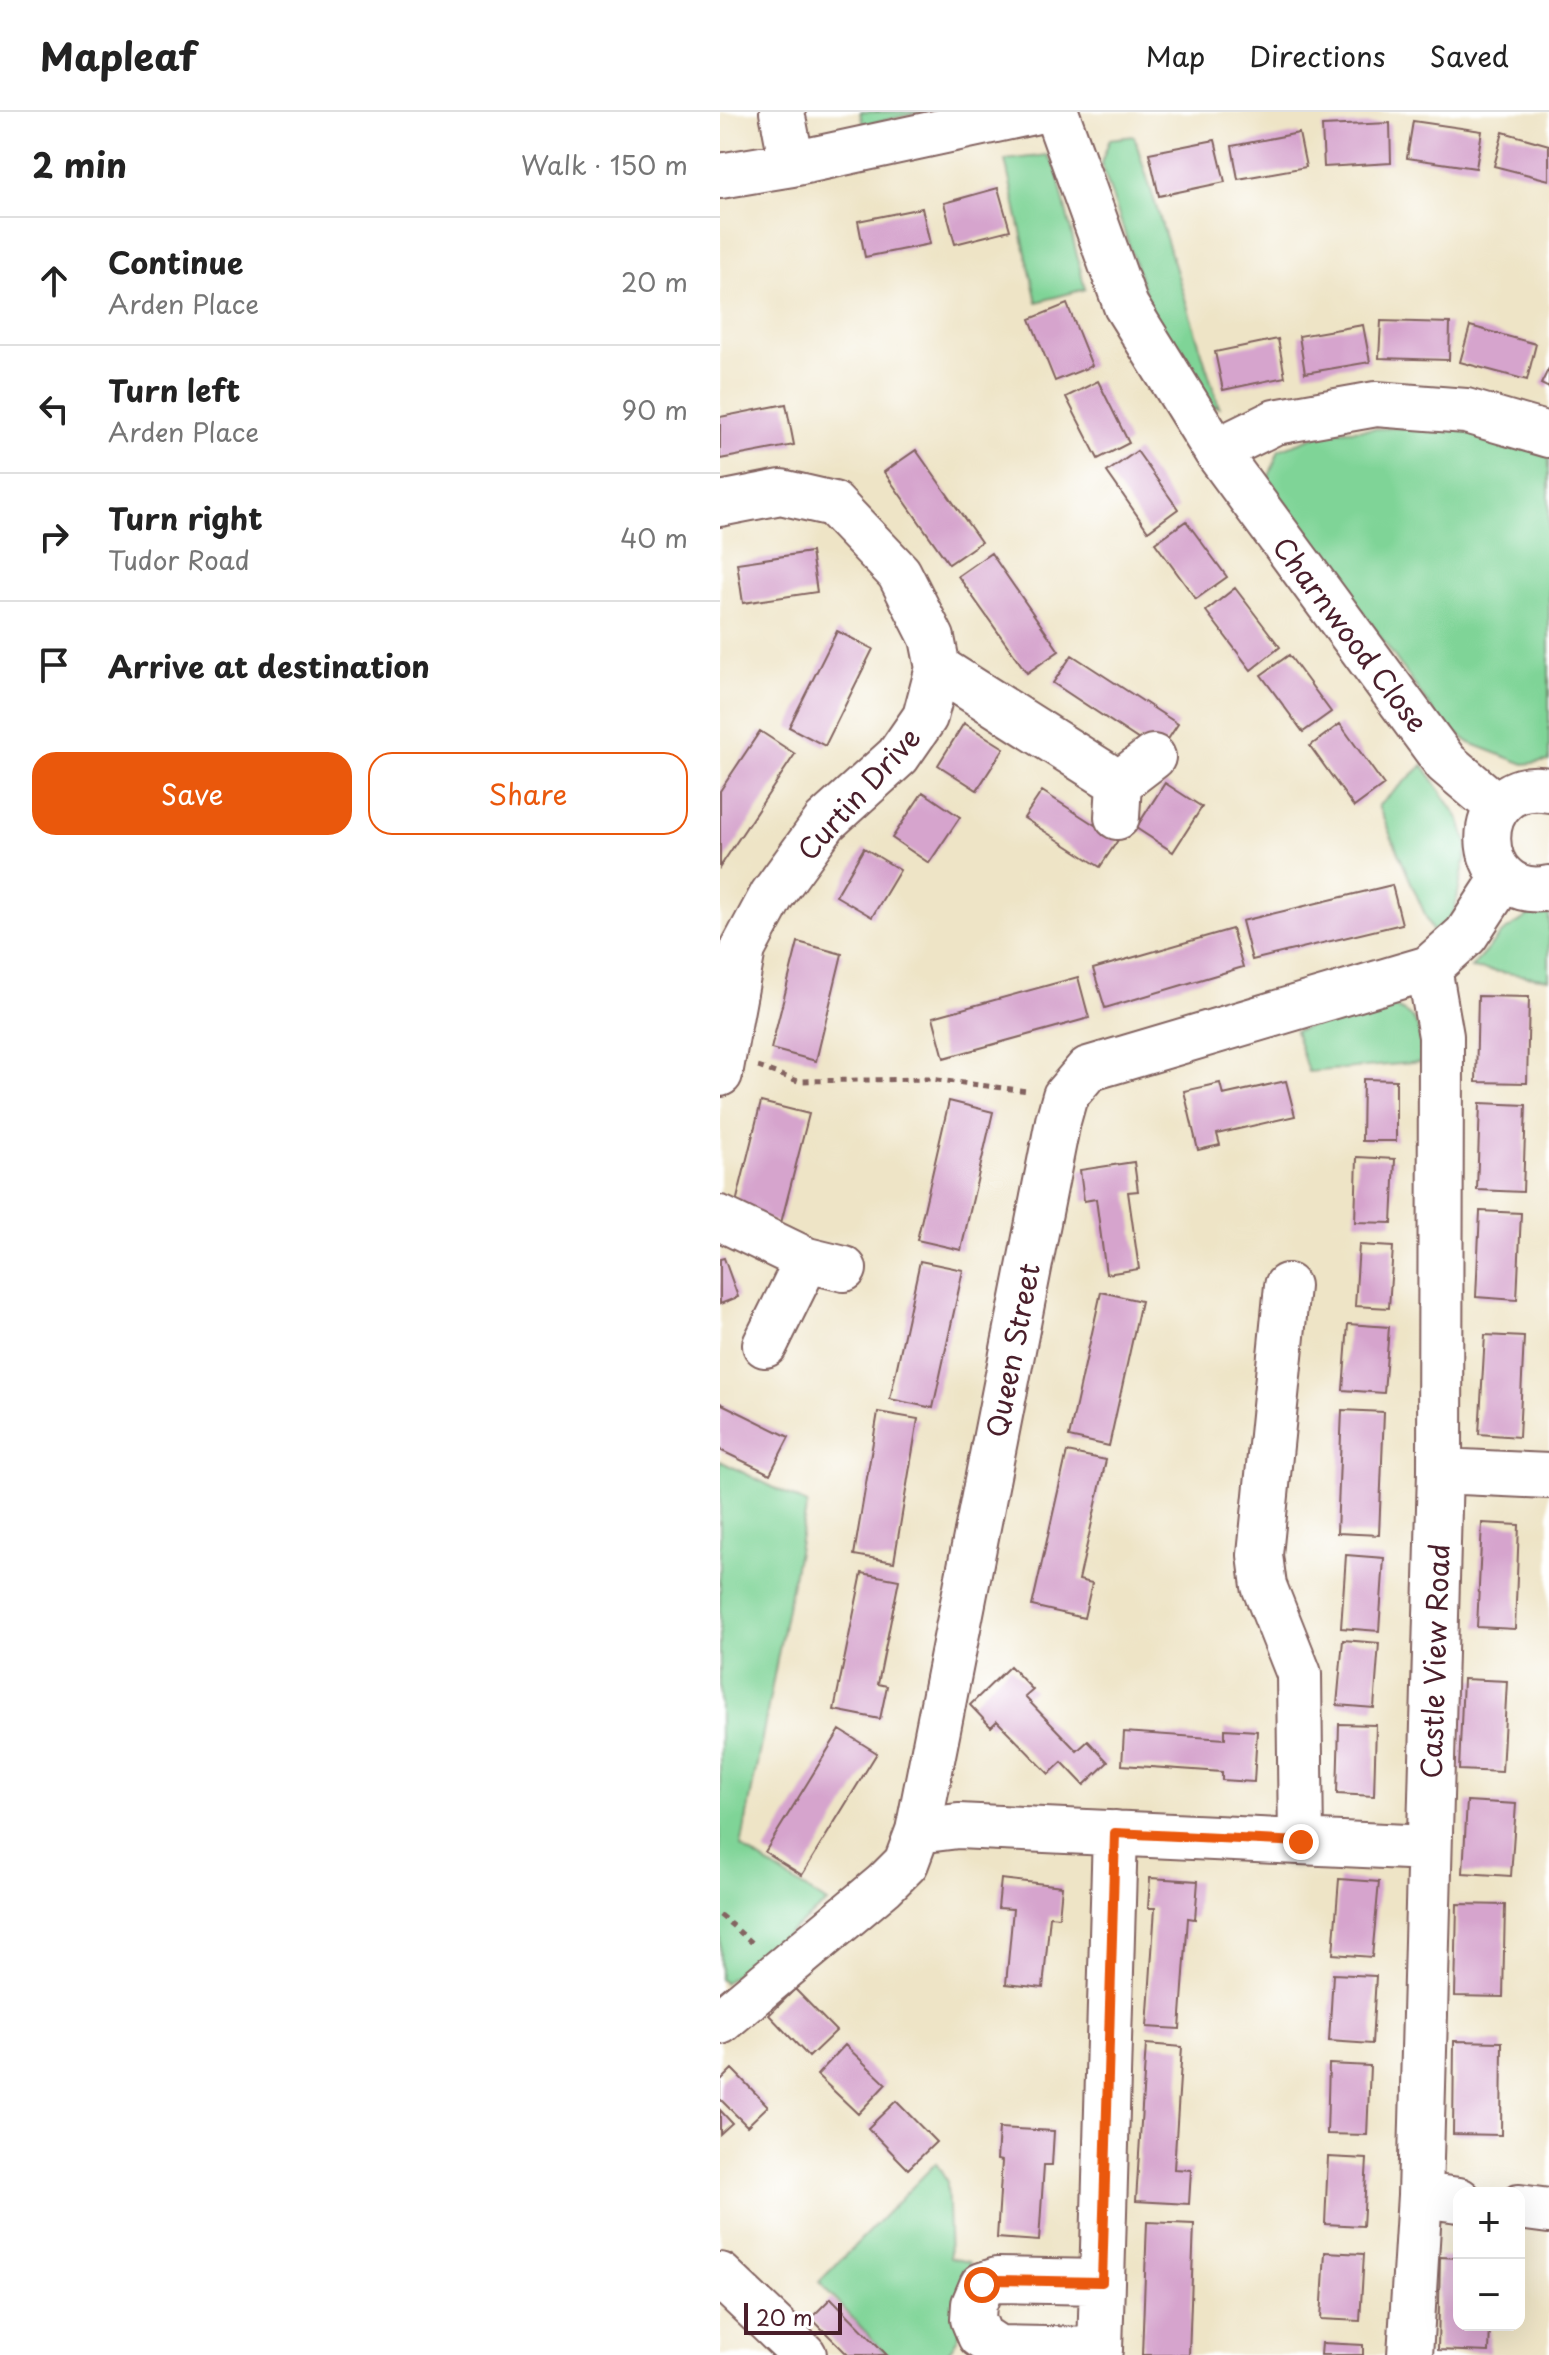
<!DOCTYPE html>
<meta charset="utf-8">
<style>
body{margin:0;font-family:"Playpen Sans",sans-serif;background:#f2f2f2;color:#222}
.controls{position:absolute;right:24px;bottom:24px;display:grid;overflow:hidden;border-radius:16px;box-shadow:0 8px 32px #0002}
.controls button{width:72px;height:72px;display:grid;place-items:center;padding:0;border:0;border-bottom:2px solid #e0e0e0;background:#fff;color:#222;font:40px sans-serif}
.scale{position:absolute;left:24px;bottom:20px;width:98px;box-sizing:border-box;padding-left:8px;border:4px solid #4a1f2b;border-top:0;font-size:22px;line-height:28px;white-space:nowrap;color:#4a1f2b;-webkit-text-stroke:6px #fff;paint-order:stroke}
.stop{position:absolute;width:24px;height:24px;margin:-18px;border:6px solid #ea580c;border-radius:50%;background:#fff}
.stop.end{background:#ea580c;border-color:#fff;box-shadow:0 2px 8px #0008}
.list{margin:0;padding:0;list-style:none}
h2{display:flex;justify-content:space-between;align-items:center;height:104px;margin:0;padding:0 32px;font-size:34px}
h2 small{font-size:26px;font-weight:400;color:#767676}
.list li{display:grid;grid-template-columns:52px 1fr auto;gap:24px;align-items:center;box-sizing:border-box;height:128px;padding:0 32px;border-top:2px solid #e0e0e0}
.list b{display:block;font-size:30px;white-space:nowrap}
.list p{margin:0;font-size:26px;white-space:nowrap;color:#767676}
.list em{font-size:26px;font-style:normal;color:#767676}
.actions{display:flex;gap:16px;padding:24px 32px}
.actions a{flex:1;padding:18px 0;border:2px solid #ea580c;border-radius:24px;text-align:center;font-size:28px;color:#ea580c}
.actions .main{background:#ea580c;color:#fff}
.icon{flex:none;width:44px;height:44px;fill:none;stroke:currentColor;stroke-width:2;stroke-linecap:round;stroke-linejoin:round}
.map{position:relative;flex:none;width:829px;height:2243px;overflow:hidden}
header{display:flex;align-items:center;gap:48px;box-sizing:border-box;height:112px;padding:0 40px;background:#fff;border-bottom:2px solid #e0e0e0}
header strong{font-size:38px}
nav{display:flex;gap:44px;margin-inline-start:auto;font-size:28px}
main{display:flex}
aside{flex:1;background:#fff}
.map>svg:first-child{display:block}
.green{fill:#7fd497;stroke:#647a61;stroke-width:2}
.building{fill:#d6a4cd}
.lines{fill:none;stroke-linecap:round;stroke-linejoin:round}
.minor-casing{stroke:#836461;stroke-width:48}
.path{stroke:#836461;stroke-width:5;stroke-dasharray:6 6;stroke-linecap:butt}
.minor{stroke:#fff;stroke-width:44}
.route{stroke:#ea580c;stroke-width:10}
.labels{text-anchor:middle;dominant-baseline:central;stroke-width:6;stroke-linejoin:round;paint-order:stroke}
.street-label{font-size:28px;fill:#4a1f2b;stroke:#fff}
</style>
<header>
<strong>Mapleaf</strong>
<nav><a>Map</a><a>Directions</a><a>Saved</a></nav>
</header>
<main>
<aside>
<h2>2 min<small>Walk · 150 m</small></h2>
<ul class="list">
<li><svg class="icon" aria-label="ahead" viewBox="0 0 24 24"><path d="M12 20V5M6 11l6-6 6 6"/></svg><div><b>Continue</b><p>Arden Place</p></div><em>20 m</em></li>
<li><svg class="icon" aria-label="left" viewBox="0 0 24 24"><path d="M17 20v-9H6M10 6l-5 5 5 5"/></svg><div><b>Turn left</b><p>Arden Place</p></div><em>90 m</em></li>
<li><svg class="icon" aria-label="right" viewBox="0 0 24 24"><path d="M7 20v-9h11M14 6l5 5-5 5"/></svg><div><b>Turn right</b><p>Tudor Road</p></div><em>40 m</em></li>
<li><svg class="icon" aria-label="arrive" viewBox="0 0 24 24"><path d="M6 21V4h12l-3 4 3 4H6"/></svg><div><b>Arrive at destination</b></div></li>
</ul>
<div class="actions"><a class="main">Save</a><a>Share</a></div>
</aside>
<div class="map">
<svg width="829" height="2243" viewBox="0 0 829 2243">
<rect width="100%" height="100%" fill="#fff"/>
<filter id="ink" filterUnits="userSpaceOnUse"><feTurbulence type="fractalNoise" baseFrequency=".0125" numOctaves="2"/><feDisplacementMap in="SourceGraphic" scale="16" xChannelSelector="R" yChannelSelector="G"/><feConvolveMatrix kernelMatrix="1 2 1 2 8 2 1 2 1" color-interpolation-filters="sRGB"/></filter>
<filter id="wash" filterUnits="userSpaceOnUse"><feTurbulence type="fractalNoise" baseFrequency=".006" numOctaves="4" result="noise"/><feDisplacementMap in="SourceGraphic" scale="32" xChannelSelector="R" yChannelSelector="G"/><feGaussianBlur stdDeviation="1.8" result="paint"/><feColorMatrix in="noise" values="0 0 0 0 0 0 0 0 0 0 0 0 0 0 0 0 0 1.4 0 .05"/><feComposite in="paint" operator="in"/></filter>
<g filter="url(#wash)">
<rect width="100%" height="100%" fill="#eee4c6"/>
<path class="green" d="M140 0H203L143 13Z
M414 24 499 295 484 293 435 210 381 51 390 27Z
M327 43 336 57 365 177 317 190 285 48Z
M738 313 829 342V649L804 652 750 631 721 610 548 367 559 338 609 319Z
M703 653 740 708 748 734 734 800 716 828 658 694Z
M829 802V867L751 856 781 822 808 804Z
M666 892C702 905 699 914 702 950L588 960 575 919Z
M0 1349 87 1392 21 1735 107 1791 4 1871 0 1867Z
M216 2051 227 2070 230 2146 250 2150C247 2188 252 2213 226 2243H167L99 2170Z"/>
<g id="blocks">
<path class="building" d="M693 9 762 19 756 56 687 46Z
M670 11 671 51 604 55 602 14Z
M783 20 829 33V68L774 54Z
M579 21 586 55 518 67 512 34Z
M495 28 505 70 439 84 429 41Z
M278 76 290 118 235 132 224 91Z
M202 96 210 132 145 145 138 109Z
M347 192 372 254 335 269 310 207Z
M661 209 730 211 729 248 659 246Z
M643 213 650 250 585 261 579 224Z
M750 214 816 232 807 268 740 250Z
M558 227 565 265 503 278 495 240Z
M829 256V276L821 272Z
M378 269 409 331 378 347 346 285Z
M66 292 74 333 0 347V305Z
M196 338 261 430 229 452 164 360Z
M417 339 458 397 428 419 387 360Z
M466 409 507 465 476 487 435 431Z
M91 440 97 480 23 491 17 451Z
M271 441 339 539 307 561 238 464Z
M515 476 560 535 531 558 486 499Z
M117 519 153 537 105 634 69 615Z
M352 543 458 612 439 641 333 571Z
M569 543 611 600 583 620 541 563Z
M244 611 284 636 257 678 218 653Z
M620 612 664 673 634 695 590 634Z
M40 619 75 642 0 755V679Z
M445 671 482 695 453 740 416 716Z
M322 679 398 728 380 755 304 706Z
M203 680 240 705 209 751 172 726Z
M144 736 180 758 152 805 116 784Z
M672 773 682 812 532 848 522 809Z
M512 817 523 855 385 896 373 857Z
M78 830 122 842 96 949 51 937Z
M358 865 369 906 224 946 213 905Z
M758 884 809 885 807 971 756 970Z
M643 967 676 968V1029H642Z
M566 969 575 1004 497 1022 500 1033 478 1038 464 979 500 971 503 983Z
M229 989 273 1000 241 1138 197 1128Z
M41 990 89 1002 61 1111 14 1099Z
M760 991 806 993 803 1080 757 1078Z
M637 1045 675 1047 672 1111 635 1110Z
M414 1050 418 1079 408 1080 419 1157 386 1162 376 1087 364 1089 360 1058Z
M760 1099 801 1101 797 1188 756 1185Z
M639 1133 673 1135 669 1196 635 1194Z
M4 1146 18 1185 0 1192V1147Z
M200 1149 243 1158 213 1296 170 1287Z
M381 1180 421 1189 389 1334 349 1325Z
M628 1212 669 1215 664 1281 623 1278Z
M765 1223 804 1225 799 1325 759 1322Z
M0 1291 69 1325 50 1362 0 1338Z
M622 1298 664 1300 659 1423 617 1421Z
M158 1300 198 1307 174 1450 134 1443Z
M347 1340 386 1348 359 1468 372 1471 364 1506 312 1494Z
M762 1411 799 1413 795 1517 757 1515Z
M626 1443 664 1446 659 1519 621 1516Z
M142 1461 179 1468 158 1572 167 1574 160 1607 114 1598Z
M623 1528 659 1531 654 1596 617 1593Z
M290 1554 313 1578 305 1585 357 1639 368 1629 388 1650 364 1673 342 1650 329 1662 277 1609 271 1615 250 1593Z
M743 1567 787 1569 782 1660 739 1658Z
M619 1612 656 1613 654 1684 617 1682Z
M505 1617 537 1619 534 1670 502 1668V1660L402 1653 404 1620 505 1627Z
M120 1618 157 1641 82 1763 45 1740Z
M747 1689 796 1692 791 1764 743 1761Z
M430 1766 478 1769 475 1807 468 1806 460 1917 427 1915 435 1796H428Z
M281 1767 342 1774 339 1805 330 1804 323 1876 286 1872 293 1797 278 1796Z
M619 1767 659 1770 652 1845 613 1842Z
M737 1792 785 1793 783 1885 735 1884Z
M613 1862 656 1864 652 1932 609 1929Z
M75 1877 116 1919 89 1945 49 1903Z
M734 1929 782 1930 781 2023 733 2022Z
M426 1932 462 1935 454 2057 471 2058 469 2092 416 2089Z
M125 1933 166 1972 138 2002 97 1963Z
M609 1952 650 1954 647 2023 607 2022Z
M12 1957 48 1994 27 2014 0 1987V1969Z
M176 1989 216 2030 188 2057 148 2016Z
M0 1998 12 2011 0 2022Z
M279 2016 334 2019 332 2053H324L319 2129 277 2126 282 2049 277 2048Z
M608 2045 647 2047 643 2114 605 2112Z
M427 2110 474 2112 469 2243H422Z
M605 2140 644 2142 640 2209 601 2207Z
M720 2145 739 2146V2213H770L769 2240 718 2238Z
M111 2186 167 2243H128L91 2206Z
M602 2231 643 2233V2243H601Z"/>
</g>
</g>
<g filter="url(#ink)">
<use href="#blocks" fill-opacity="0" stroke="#836461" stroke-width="2"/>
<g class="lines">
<defs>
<path id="minor" d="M62 0 72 52
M336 0 406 194 496 339 726 651 778 695
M0 64 72 52 313 0
M496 339 555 310 656 292 746 299 829 323
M0 392 61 380 113 392 179 461 212 526 218 556 205 605 178 644 105 710 52 783 23 837 0 962
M218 556 399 671
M829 678C746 663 750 792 829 776
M397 705 399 671 433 645
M0 1106 87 1148 124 1157
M567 1174 540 1443 544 1474 579 1562 581 1730
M45 1233 87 1148
M720 1359 829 1364
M198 1719 238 1714 708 1736
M0 1910 164 1773 186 1751 198 1719 338 1009 345 984 368 957 709 856 746 823 784 765
M700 2083 739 2088
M799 2095 829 2099
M0 2163 84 2243
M382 2170 277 2168 262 2173 254 2192 253 2207 260 2224 278 2236 380 2238 382 2170 395 1721
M690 2243 700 2083 720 1359 721 924 709 856"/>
</defs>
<use href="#minor" class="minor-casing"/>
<path class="path" d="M38 955 78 969 210 967 308 979
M0 1803 35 1833"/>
<use href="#minor" class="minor"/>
</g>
</g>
<g class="lines" filter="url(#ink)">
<path class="route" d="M262 2173 277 2168 382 2170 395 1721 581 1730"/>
</g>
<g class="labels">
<g class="street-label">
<text transform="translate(631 522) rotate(53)">Charnwood Close</text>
<text transform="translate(138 681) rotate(-48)">Curtin Drive</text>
<text transform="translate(292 1238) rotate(-79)">Queen Street</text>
<text transform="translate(714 1549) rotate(-88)">Castle View Road</text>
</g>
</g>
</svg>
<div class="controls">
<button>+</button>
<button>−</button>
</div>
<div class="scale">20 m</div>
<div class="stop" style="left:262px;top:2173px"></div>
<div class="stop end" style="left:581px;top:1730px"></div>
</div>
</main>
